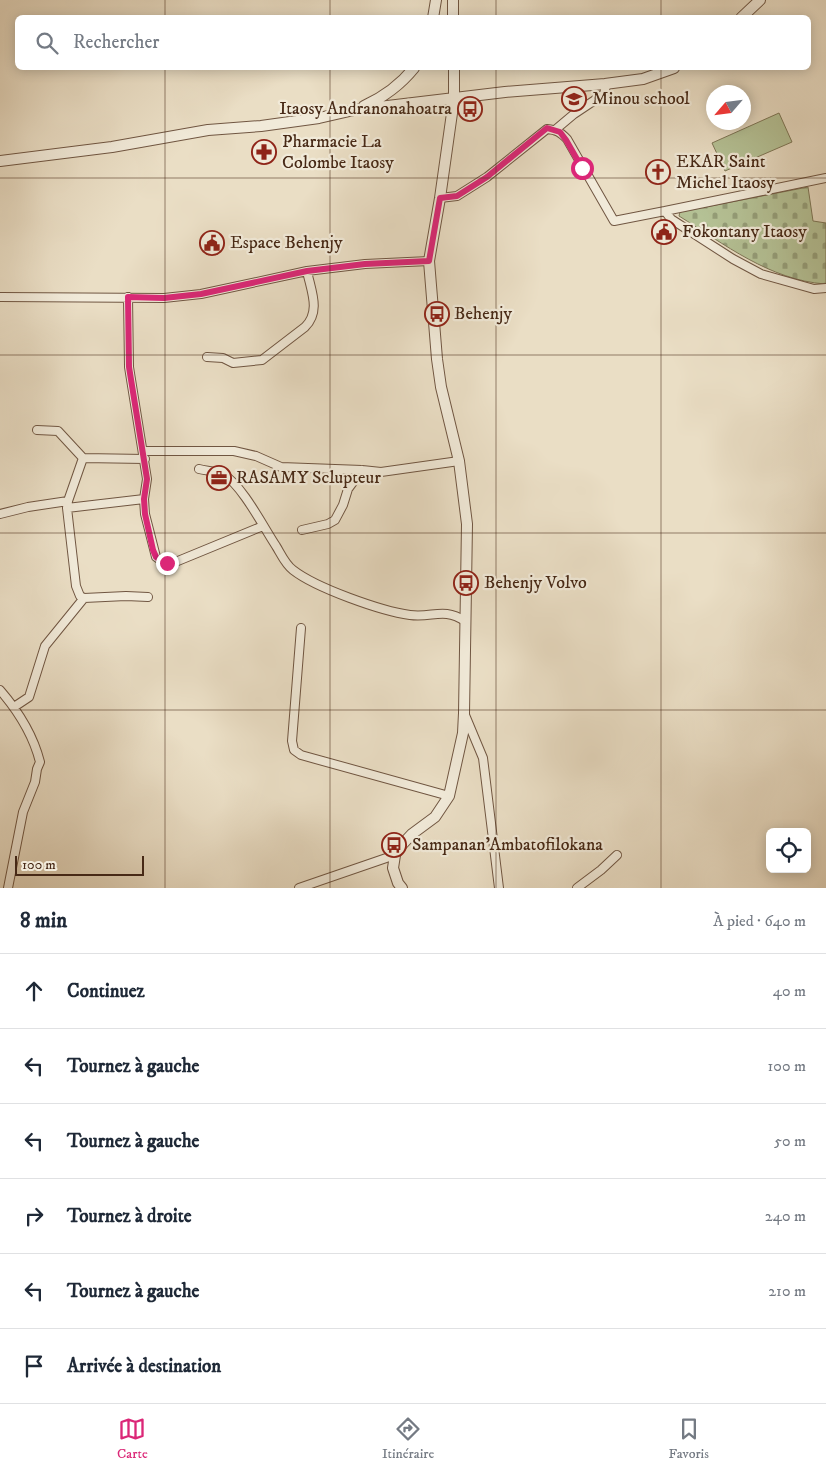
<!DOCTYPE html>
<html lang="fr">
<meta charset="utf-8">
<style>
body{margin:0;font-family:"IM FELL DW Pica",serif;background:#f2f2f3;color:#1f2937}
.controls{position:absolute;right:15px;bottom:15px;display:grid;overflow:hidden;border-radius:8px;box-shadow:0 2px 12px #0003}
.controls button{width:45px;height:45px;display:grid;place-items:center;padding:0;border:0;border-bottom:1px solid #e0e1e3;background:#fff;color:#1f2937;font:25px sans-serif}
.compass{position:absolute;left:706px;top:85px;width:45px;height:45px;border-radius:50%;background:#fff;box-shadow:0 2px 12px #0003;rotate:242deg}
.scale{position:absolute;left:15px;bottom:12px;width:129px;box-sizing:border-box;padding-left:5px;border:2px solid #472916;border-top:0;font-size:14px;line-height:18px;white-space:nowrap;color:#472916;-webkit-text-stroke:4px #f1ead9;paint-order:stroke}
.stop{position:absolute;width:15px;height:15px;margin:-11px;border:4px solid #db2777;border-radius:50%;background:#fff}
.stop.end{background:#db2777;border-color:#fff;box-shadow:0 1px 5px #0008}
.list{margin:0;padding:0;list-style:none}
h2{display:flex;justify-content:space-between;align-items:center;height:65px;margin:0;padding:0 20px;font-size:21px}
h2 small{font-size:16px;font-weight:400;color:#747a83}
.list li{display:grid;grid-template-columns:32px 1fr auto;gap:15px;align-items:center;box-sizing:border-box;height:75px;padding:0 20px;border-top:1px solid #e0e1e3}
.list b{display:block;font-size:19px;white-space:nowrap}
.list em{font-size:16px;font-style:normal;color:#747a83}
.icon{flex:none;width:28px;height:28px;fill:none;stroke:currentColor;stroke-width:2;stroke-linecap:round;stroke-linejoin:round}
.map{position:relative;flex:none;width:826px;height:888px;overflow:hidden}
.search{position:absolute;background:#fff;box-shadow:0 2px 12px #0003;left:15px;right:15px;top:15px;height:55px;display:flex;align-items:center;gap:12px;box-sizing:border-box;padding:0 18px;border-radius:8px;color:#747a83;font-size:19px}
.sheet{height:515px;background:#fff}
nav{display:flex;justify-content:space-around;align-items:center;box-sizing:border-box;height:70px;border-top:1px solid #e0e1e3;background:#fff;font-size:14px;color:#747a83}
nav a{display:grid;justify-items:center;gap:2px}
nav .on{color:#db2777}
.map>svg:first-child{display:block}
.cemetery{fill:url(#cemetery-stones);stroke:#7e7656}
.garden{fill:#b5c296;stroke:#7e7656}
.lines{fill:none;stroke-linecap:round;stroke-linejoin:round}
.minor-casing{stroke:#705642;stroke-width:10}
.tertiary-casing{stroke:#705642;stroke-width:12}
.minor{stroke:#f1ead9;stroke-width:8}
.tertiary{stroke:#f1ead9;stroke-width:10}
.route{stroke:#db2777;stroke-width:6}
.grid{fill:none;stroke:#472916;stroke-width:1;stroke-opacity:0.55}
.labels{text-anchor:middle;dominant-baseline:central;stroke-width:4.5;stroke-linejoin:round;paint-order:stroke}
.poi-label{font-size:18px;fill:#472916;stroke:#f1ead9;text-anchor:start}
</style>
<div class="map">
<svg width="826" height="888" viewBox="0 0 826 888">
<defs>
<pattern id="cemetery-stones" width="16" height="16" patternUnits="userSpaceOnUse" patternTransform="scale(1.25)"><rect width="16" height="16" fill="#b5c296"/><path d="M2 7V4a2 2 0 0 1 4 0v3zM10 15v-3a2 2 0 0 1 4 0v3z" fill="#959e79"/></pattern>
</defs>
<rect width="100%" height="100%" fill="#eadec5"/>
<filter id="stains"><feTurbulence type="fractalNoise" baseFrequency=".004" numOctaves="4"/><feColorMatrix values="0 0 0 0 .2 0 0 0 0 .09 0 0 0 0 .02 0 0 0 .5 -.17"/></filter>
<radialGradient id="worn" r=".72"><stop offset=".6" stop-color="#630" stop-opacity="0"/><stop offset="1" stop-color="#630" stop-opacity=".3"/></radialGradient>
<path class="cemetery" d="M808 187 813 221 826 223V284H825C770 280 724 244 679 216L680 212Z"/>
<path class="garden" d="M779 113 792 142 725 171 712 143Z"/>
<g class="lines">
<defs>
<path id="minor" d="M555 130 574 114 604 94 606 86 605 84
M440 198 457 196 487 177 547 129C557 130 560 132 567 139L614 221 665 211 671 219 733 259 761 274 814 289 826 288
M665 211 826 178
M0 297 164 298 201 294 307 271 365 264 429 261
M128 297 129 367 147 479 144 499 145 514 156 557C162 562 166 563 173 563L263 526
M207 357 223 358 233 363 262 360 305 327C321 311 311 291 307 271
M37 430 58 431 83 458 145 459
M143 451H234L256 456 281 467 362 470 381 472 459 461
M199 469C207 471 217 471 224 475 242 485 264 528 276 546 281 554 285 564 293 570 316 588 381 611 410 615 433 618 443 607 465 621
M68 501 83 458
M67 508 144 499
M0 514 28 507 68 501 67 508 76 586 80 596 84 598 45 646 29 697 14 707
M302 530 328 524 335 520 343 505 348 489 362 470
M84 598 126 596 148 597
M301 628 292 741 294 750 301 755 449 796
M0 690C19 712 33 734 40 762L37 769 35 782 23 812 8 888
M465 715 483 758 499 888
M299 888 395 855
M577 888 601 870 617 855"/>
<path id="tertiary" d="M433 18 436 0
M453 18V0
M741 18 760 0
M364 106C384 97 401 84 414 68
M0 161 112 147 208 130 261 126 319 118 354 110 505 92 605 84 643 79 674 68
M402 888 398 883 393 868 395 855 397 850 412 834 435 817 449 796 463 733 464 713 467 524 459 461 441 387 437 359 429 261 440 198 454 99V68"/>
</defs>
<use href="#minor" class="minor-casing"/>
<use href="#tertiary" class="tertiary-casing"/>
<use href="#minor" class="minor"/>
<use href="#tertiary" class="tertiary"/>
</g>
<g class="lines">
<path class="route" d="M167 563 161 561 156 557 153 550 145 514 144 499 147 479 129 367 128 297 164 298 201 294 307 271 365 264 429 261 440 198 457 196 487 177 547 128 560 132 566 140 582 168"/>
</g>
<path class="grid" d="M165 0V18M330 0V18M496 0V18M661 0V18M165 68V888M330 68V888M496 68V888M661 68V888M0 178H826M0 355H826M0 533H826M0 710H826"/>
<defs>
<symbol id="school-ring" viewBox="-11 -11 22 22"><circle r="9.5" fill="#f1ead9" stroke="#8f2418" stroke-width="1.5"/><path d="M0-5L7-2L0 1L-7-2ZM-4 1L0 2.5L4 1V4Q0 6-4 4Z" fill="#8f2418"/></symbol>
<symbol id="bus-ring" viewBox="-11 -11 22 22"><circle r="9.5" fill="#f1ead9" stroke="#8f2418" stroke-width="1.5"/><path d="M-5-6H5V4H4V6H2V4H-2V6H-4V4H-5ZM-3.5-4V0h7V-4ZM-3.5 1.2v1.5H-2V1.2ZM2 1.2v1.5H3.5V1.2Z" fill="#8f2418"/></symbol>
<symbol id="pharmacy-ring" viewBox="-11 -11 22 22"><circle r="9.5" fill="#f1ead9" stroke="#8f2418" stroke-width="1.5"/><path d="M-2-6h4v4h4v4h-4v4h-4v-4h-4v-4h4Z" fill="#8f2418"/></symbol>
<symbol id="church-ring" viewBox="-11 -11 22 22"><circle r="9.5" fill="#f1ead9" stroke="#8f2418" stroke-width="1.5"/><path d="M-1.2-6h2.4v3.5h3.3v2.4h-3.3V6h-2.4V-.1h-3.3v-2.4h3.3Z" fill="#8f2418"/></symbol>
<symbol id="civic-ring" viewBox="-11 -11 22 22"><circle r="9.5" fill="#f1ead9" stroke="#8f2418" stroke-width="1.5"/><path d="M-.6-6.5H3V-4.5H.6V-3L4-1V1h2V6H-6V1h2V-1L-.6-3ZM-1.2 2.5V6h2.4V2.5Z" fill="#8f2418"/></symbol>
<symbol id="office-ring" viewBox="-11 -11 22 22"><circle r="9.5" fill="#f1ead9" stroke="#8f2418" stroke-width="1.5"/><path d="M-6-3h4V-5.5h4V-3h4V5H-6ZM-1-4.5V-3h2v-1.5ZM-6 0V1H6V0Z" fill="#8f2418"/></symbol>
</defs>
<g fill-rule="evenodd">
<use href="#school-ring" x="560" y="85" width="28" height="28"/>
<use href="#bus-ring" x="456" y="95" width="28" height="28"/>
<use href="#pharmacy-ring" x="250" y="138" width="28" height="28"/>
<use href="#church-ring" x="644" y="158" width="28" height="28"/>
<use href="#civic-ring" x="650" y="218" width="28" height="28"/>
<use href="#civic-ring" x="198" y="229" width="28" height="28"/>
<use href="#bus-ring" x="423" y="300" width="28" height="28"/>
<use href="#office-ring" x="205" y="464" width="28" height="28"/>
<use href="#bus-ring" x="452" y="569" width="28" height="28"/>
<use href="#bus-ring" x="380" y="831" width="28" height="28"/>
</g>
<g class="labels">
<g class="poi-label">
<text x="592" y="99">Minou school</text>
<text x="452" y="109" text-anchor="end">Itaosy Andranonahoatra</text>
<text x="282" y="142">Pharmacie La<tspan x="282" dy="21">Colombe Itaosy</tspan></text>
<text x="676" y="162">EKAR Saint<tspan x="676" dy="21">Michel Itaosy</tspan></text>
<text x="682" y="232">Fokontany Itaosy</text>
<text x="230" y="243">Espace Behenjy</text>
<text x="454" y="314">Behenjy</text>
<text x="236" y="478">RASAMY Sclupteur</text>
<text x="484" y="583">Behenjy Volvo</text>
<text x="412" y="845">Sampanan'Ambatofilokana</text>
</g>
</g>
<rect width="100%" height="100%" filter="url(#stains)"/>
<rect width="100%" height="100%" fill="url(#worn)"/>
</svg>
<div class="controls">
<button><svg class="icon" aria-label="locate" viewBox="0 0 24 24"><circle cx="12" cy="12" r="6"/><path d="M12 2v4M12 18v4M2 12h4M18 12h4"/></svg></button>
</div>
<svg class="compass" viewBox="-18 -18 36 36"><path d="M0-13l5 13h-10z" fill="#e53935"/><path d="M0 13l5-13h-10z" fill="#747a83"/></svg>
<div class="scale">100 m</div>
<div class="stop" style="left:582px;top:168px"></div>
<div class="stop end" style="left:167px;top:563px"></div>
<div class="search"><svg class="icon" aria-label="search" viewBox="0 0 24 24"><circle cx="10" cy="10" r="6"/><path d="M15 15l6 6"/></svg>Rechercher</div>
</div>
<section class="sheet">
<h2>8 min<small>À pied · 640 m</small></h2>
<ul class="list">
<li><svg class="icon" aria-label="ahead" viewBox="0 0 24 24"><path d="M12 20V5M6 11l6-6 6 6"/></svg><div><b>Continuez</b></div><em>40 m</em></li>
<li><svg class="icon" aria-label="left" viewBox="0 0 24 24"><path d="M17 20v-9H6M10 6l-5 5 5 5"/></svg><div><b>Tournez à gauche</b></div><em>100 m</em></li>
<li><svg class="icon" aria-label="left" viewBox="0 0 24 24"><path d="M17 20v-9H6M10 6l-5 5 5 5"/></svg><div><b>Tournez à gauche</b></div><em>50 m</em></li>
<li><svg class="icon" aria-label="right" viewBox="0 0 24 24"><path d="M7 20v-9h11M14 6l5 5-5 5"/></svg><div><b>Tournez à droite</b></div><em>240 m</em></li>
<li><svg class="icon" aria-label="left" viewBox="0 0 24 24"><path d="M17 20v-9H6M10 6l-5 5 5 5"/></svg><div><b>Tournez à gauche</b></div><em>210 m</em></li>
<li><svg class="icon" aria-label="arrive" viewBox="0 0 24 24"><path d="M6 21V4h12l-3 4 3 4H6"/></svg><div><b>Arrivée à destination</b></div></li>
</ul>
</section>
<nav>
<a class="on"><svg class="icon" aria-label="map" viewBox="0 0 24 24"><path d="M3 6l6-2 6 2 6-2v14l-6 2-6-2-6 2zM9 4v14M15 6v14"/></svg>Carte</a>
<a><svg class="icon" aria-label="directions" viewBox="0 0 24 24"><path d="M12 3l9 9-9 9-9-9zM9 14v-3h6M13 9l2 2-2 2"/></svg>Itinéraire</a>
<a><svg class="icon" aria-label="saved" viewBox="0 0 24 24"><path d="M7 4h10v16l-5-4-5 4z"/></svg>Favoris</a>
</nav>
